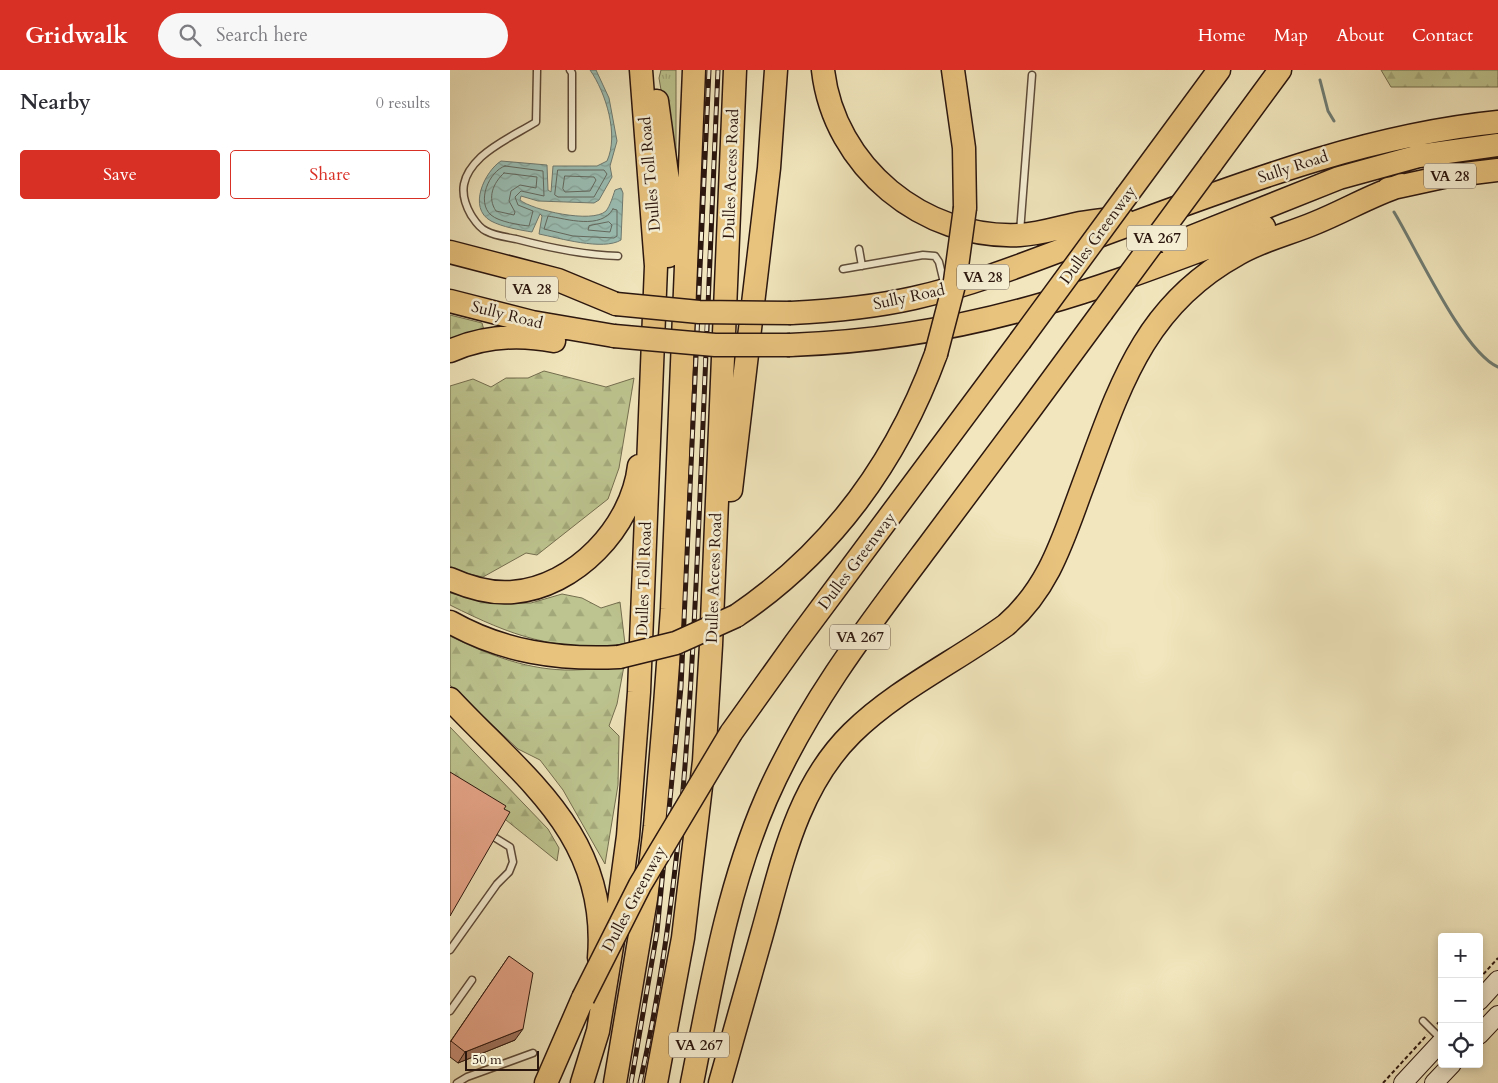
<!DOCTYPE html>
<meta charset="utf-8">
<style>
body{margin:0;font-family:Cardo,serif;background:#f7f7f7;color:#2b2b33}
.controls{position:absolute;right:15px;bottom:15px;display:grid;overflow:hidden;border-radius:5px;box-shadow:0 2px 8px #0003}
.controls button{width:45px;height:45px;display:grid;place-items:center;padding:0;border:0;border-bottom:1px solid #e1e1e2;background:#fff;color:#2b2b33;font:25px sans-serif}
.scale{position:absolute;left:15px;bottom:12px;width:74px;box-sizing:border-box;padding-left:5px;border:2px solid #2c170f;border-top:0;font-size:14px;line-height:18px;white-space:nowrap;color:#2c170f;-webkit-text-stroke:4px #f6efd4;paint-order:stroke}
.list{margin:0;padding:0;list-style:none}
h2{display:flex;justify-content:space-between;align-items:center;height:65px;margin:0;padding:0 20px;font-size:21px}
h2 small{font-size:16px;font-weight:400;color:#7c7c81}
.actions{display:flex;gap:10px;padding:15px 20px}
.actions a{flex:1;padding:11px 0;border:1px solid #d93025;border-radius:5px;text-align:center;font-size:18px;color:#d93025}
.actions .main{background:#d93025;color:#fff}
.icon{flex:none;width:28px;height:28px;fill:none;stroke:currentColor;stroke-width:2;stroke-linecap:round;stroke-linejoin:round}
.map{position:relative;flex:none;width:1048px;height:1013px;overflow:hidden}
header{display:flex;align-items:center;gap:30px;box-sizing:border-box;height:70px;padding:0 25px;background:#d93025;color:#fff}
header strong{font-size:24px}
nav{display:flex;gap:28px;margin-inline-start:auto;font-size:18px}
.search{width:350px;height:45px;background:#f7f7f7;display:flex;align-items:center;gap:12px;box-sizing:border-box;padding:0 18px;border-radius:28px;color:#7c7c81;font-size:19px}
main{display:flex}
aside{flex:1;background:#fff}
.map>svg:first-child{display:block}
.grass{fill:url(#grass-tufts);stroke:#746e4f}
.forest{fill:url(#forest-firs);stroke:#746e4f}
.water{fill:url(#water-waves);stroke:#6f7c73}
.lines{fill:none;stroke-linecap:round;stroke-linejoin:round}
.shore{stroke:#646b62;stroke-width:1}
.stream{stroke:#6f7c73;stroke-width:3}
.lane-casing{stroke:#5d4b3a;stroke-width:9}
.secondary-casing{stroke:#2c170f;stroke-width:20}
.highway-casing{stroke:#2c170f;stroke-width:25}
.path{stroke:#2c170f;stroke-width:2;stroke-dasharray:4 2.5;stroke-linecap:butt}
.lane{stroke:#f6efd4;stroke-width:6}
.secondary{stroke:#f6efd4;stroke-width:18}
.highway{stroke:#e8c37e;stroke-width:22}
.rail-casing{stroke:#2c170f;stroke-width:5}
.rail{stroke:#f6efd4;stroke-width:3;stroke-dasharray:9;stroke-linecap:butt}
.highway-bridge-casing{stroke:#2c170f;stroke-width:25;stroke-linecap:butt}
.highway-bridge{stroke:#e8c37e;stroke-width:22}
.wall{fill:#c89078;stroke:#2c170f}
.shaded-wall{fill:#a37662;stroke:#2c170f}
.building{fill:#e9a88c;stroke:#2c170f}
.labels{text-anchor:middle;dominant-baseline:central;stroke-width:5;stroke-linejoin:round;paint-order:stroke}
.shield{fill:#f6efd4;stroke:#69584a;stroke-width:1}
.shield-label{font-size:15px;font-weight:bold;fill:#2c170f}
.street-label{font-size:16px;fill:#2c170f;stroke:#f6efd4}
</style>
<header>
<strong>Gridwalk</strong>
<div class="search"><svg class="icon" aria-label="search" viewBox="0 0 24 24"><circle cx="10" cy="10" r="6"/><path d="M15 15l6 6"/></svg>Search here</div>
<nav><a>Home</a><a>Map</a><a>About</a><a>Contact</a></nav>
</header>
<main>
<aside>
<h2>Nearby<small>0 results</small></h2>
<ul class="list">
</ul>
<div class="actions"><a class="main">Save</a><a>Share</a></div>
</aside>
<div class="map">
<svg width="1048" height="1013" viewBox="0 0 1048 1013">
<defs>
<pattern id="grass-tufts" width="24" height="20" patternUnits="userSpaceOnUse" patternTransform="scale(1.25)"><rect width="24" height="20" fill="#bdc48f"/><path d="M3 7l-1-3M5 7V3M7 7l1-3M15 17l-1-3M17 17v-4M19 17l1-3" fill="none" stroke="#a3a87a"/></pattern>
<pattern id="forest-firs" width="22" height="20" patternUnits="userSpaceOnUse" patternTransform="scale(1.25)"><rect width="22" height="20" fill="#bdc48f"/><path d="M5 1l3.5 6h-7zM16 11l3.5 6h-7z" fill="#a3a87a"/></pattern>
<pattern id="water-waves" width="16" height="10" patternUnits="userSpaceOnUse" patternTransform="scale(1.25)"><rect width="16" height="10" fill="#9bbfb5"/><path d="M0 5q4-4 8 0t8 0" fill="none" stroke="#86a39a"/></pattern>
</defs>
<rect width="100%" height="100%" fill="#f1e6bd"/>
<filter id="stains"><feTurbulence type="fractalNoise" baseFrequency=".004" numOctaves="4"/><feColorMatrix values="0 0 0 0 .2 0 0 0 0 .09 0 0 0 0 .02 0 0 0 .5 -.17"/></filter>
<radialGradient id="worn" r=".72"><stop offset=".6" stop-color="#630" stop-opacity="0"/><stop offset="1" stop-color="#630" stop-opacity=".3"/></radialGradient>
<path class="grass" d="M211 0H226V109L209 8Z"/>
<path class="forest" d="M931 0H1048V17H941Z
M0 245 32 253 34 260 0 270Z
M94 301 156 317 184 308 169 398 158 429 87 485 76 483 33 507 10 502 0 496V316L23 309 41 317 56 308H78Z
M0 523 40 533H81L112 524 132 528 151 538 170 532 175 574C105 582 62 566 0 535Z
M0 566C38 585 80 601 123 600 140 600 157 597 174 596L167 634 159 656 169 666 168 715 155 794 113 720 90 690 68 679 0 615Z
M0 657 98 759 109 778 107 791 0 705Z"/>
<path class="water" d="M140 0H146L159 28 167 71 160 96 162 107 149 130 144 133 88 131 71 126 70 130C82 140 142 154 156 141 160 136 163 126 165 120L171 118 173 123 171 170C153 181 109 168 89 164L92 146 90 144 82 162C70 160 52 157 41 151 17 138 35 101 51 91L97 95 98 120 101 122 103 96H147L157 91C169 65 156 23 140 0Z"/>
<g class="lines">
<path class="shore" d="M55 96 93 101 94 126 71 121 65 127 68 135 83 141 79 156C70 155 49 152 41 145 26 132 39 101 55 96Z
M108 100H154L157 104 144 127H108L105 125Z
M54 103 87 107 86 118 70 115 61 121 59 131 65 142 64 145 46 141C37 128 43 113 54 103Z
M115 106 144 107 146 110 140 121 115 122 113 119Z
M163 139 167 140V166L164 168 123 166 94 159 98 146C117 149 151 160 163 139Z
M159 152 162 155 160 162 138 160 139 156Z"/>
<path class="stream" d="M870 10 878 41 884 51
M944 142C966 178 1013 282 1048 297"/>
<defs>
<path id="lane" d="M87 0 86 52C68 63 46 73 31 87 12 105 8 122 21 145 25 151 29 158 36 161 45 166 56 167 66 169 100 178 132 185 168 186
M120 0 122 3V78
M570 162 582 5
M409 179 412 196
M393 199 473 185 485 186 489 192 495 217
M0 880 47 814 59 802 63 792 60 777 39 764
M0 941 22 910
M973 951 992 970
M7 1013 17 1007 83 983"/>
<path id="secondary" d="M1029 931 1048 910
M1029 965 1048 945
M953 1013 992 971
M984 1013 1002 994"/>
<path id="highway" d="M373 0C384 97 474 170 570 165 590 164 607 158 626 154 641 151 657 150 672 147
M503 0 514 78 515 138
M207 31 218 111V186
M761 94 830 0
M938 119 998 106 1048 100
M677 125 769 0
M721 175 889 108 969 86 1048 75
M0 182 108 210 166 234
M0 231 82 252 164 266
M341 243C382 241 424 237 464 228 526 214 587 189 646 167 778 119 908 66 1048 52
M340 275C425 272 511 258 593 234 668 213 741 183 814 157
M0 281C34 266 68 264 104 271
M281 420 319 98 326 0
M0 509C20 518 41 524 63 522 125 517 182 457 189 396
M286 546C381 482 447 391 486 284
M0 552C53 582 109 590 169 587
M0 629C74 708 159 765 149 888
M281 663 346 572 570 271
M96 1013 133 928
M132 1013 148 961 168 840 178 766 189 622 206 196 191 0
M165 1013 196 829 205 756 214 649 222 539 244 0
M206 1013 233 868 254 691 261 575 285 0
M242 1013C261 917 277 819 316 729 357 635 418 556 479 475 537 398 595 320 652 242
M270 1013C284 963 298 914 312 864 332 793 347 717 402 663 447 619 505 592 556 555 599 518 613 469 632 418 668 322 691 237 788 184 812 170 839 164 865 153 895 141 921 125 952 115"/>
</defs>
<use href="#lane" class="lane-casing"/>
<use href="#secondary" class="secondary-casing"/>
<use href="#highway" class="highway-casing"/>
<path class="path" d="M1029 909 1048 888
M987 954 992 949
M933 1013 977 965"/>
<use href="#lane" class="lane"/>
<use href="#secondary" class="secondary"/>
<use href="#highway" class="highway"/>
<defs>
<path id="rail" d="M181 1013 207 862 231 617 259 0
M190 1013C231 828 241 638 249 449 255 300 261 150 268 0"/>
</defs>
<use href="#rail" class="rail-casing"/>
<use href="#rail" class="rail"/>
<defs>
<path id="highway-bridge" d="M166 234 249 242 341 243
M652 242 761 94
M164 266 265 275H340
M570 271 677 125
M486 284 505 211 515 138
M169 587 226 573 286 546
M133 928 190 815 281 663"/>
</defs>
<use href="#highway-bridge" class="highway-bridge-casing"/>
<use href="#highway-bridge" class="highway-bridge"/>
</g>
<path class="wall" d="M59 886 65 970 8 993 0 987V972Z"/>
<path class="shaded-wall" d="M73 959 65 970 8 993 15 982Z"/>
<path class="building" d="M0 702 56 736 54 739 60 742 0 846Z
M59 886 83 903 73 959 15 982 1 971Z"/>
<g class="labels">
<g class="shield">
<rect x="974" y="93.5" width="52" height="25" rx="4"/>
<rect x="677" y="155.5" width="60" height="25" rx="4"/>
<rect x="507" y="194.5" width="52" height="25" rx="4"/>
<rect x="56" y="206.5" width="52" height="25" rx="4"/>
<rect x="380" y="554.5" width="60" height="25" rx="4"/>
<rect x="219" y="962.5" width="60" height="25" rx="4"/>
</g>
<g class="shield-label">
<text x="1000" y="106">VA 28</text>
<text x="707" y="168">VA 267</text>
<text x="533" y="207">VA 28</text>
<text x="82" y="219">VA 28</text>
<text x="410" y="567">VA 267</text>
<text x="249" y="975">VA 267</text>
</g>
<g class="street-label">
<text transform="translate(843 97) rotate(-18)">Sully Road</text>
<text transform="translate(200 104) rotate(-95)">Dulles Toll Road</text>
<text transform="translate(281 104) rotate(-88)">Dulles Access Road</text>
<text transform="translate(648 165) rotate(-54)">Dulles Greenway</text>
<text transform="translate(459 227) rotate(-12)">Sully Road</text>
<text transform="translate(57 245) rotate(14)">Sully Road</text>
<text transform="translate(407 491) rotate(-53)">Dulles Greenway</text>
<text transform="translate(264 508) rotate(-88)">Dulles Access Road</text>
<text transform="translate(194 509) rotate(-88)">Dulles Toll Road</text>
<text transform="translate(184 829) rotate(-62)">Dulles Greenway</text>
</g>
</g>
<rect width="100%" height="100%" filter="url(#stains)"/>
<rect width="100%" height="100%" fill="url(#worn)"/>
</svg>
<div class="controls">
<button>+</button>
<button>−</button>
<button><svg class="icon" aria-label="locate" viewBox="0 0 24 24"><circle cx="12" cy="12" r="6"/><path d="M12 2v4M12 18v4M2 12h4M18 12h4"/></svg></button>
</div>
<div class="scale">50 m</div>
</div>
</main>
